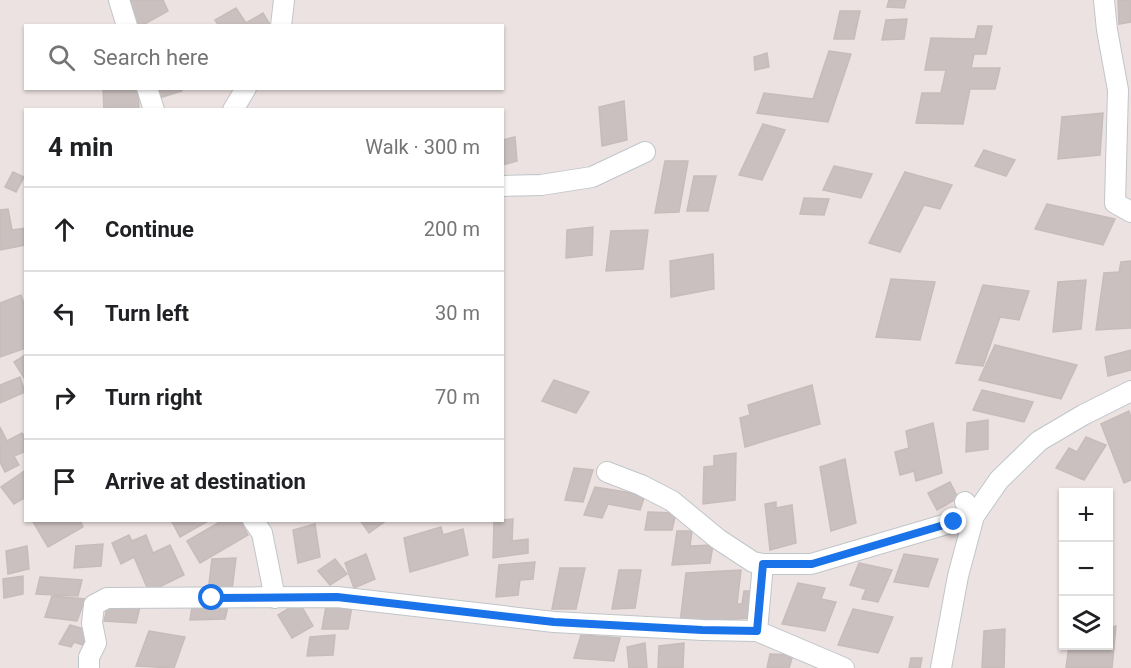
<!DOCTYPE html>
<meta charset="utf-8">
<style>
body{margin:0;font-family:Roboto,sans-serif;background:#f6f6f6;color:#202124}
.controls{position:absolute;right:18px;bottom:18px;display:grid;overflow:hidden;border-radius:0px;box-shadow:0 2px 4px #0004}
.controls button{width:54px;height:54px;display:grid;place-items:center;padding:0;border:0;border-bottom:2px solid #e0e0e0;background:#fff;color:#202124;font:30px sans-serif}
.stop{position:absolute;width:18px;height:18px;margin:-14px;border:4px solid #1a73e8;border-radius:50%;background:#fff}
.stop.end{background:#1a73e8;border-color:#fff;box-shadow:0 2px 6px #0008}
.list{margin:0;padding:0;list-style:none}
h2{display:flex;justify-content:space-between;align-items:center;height:78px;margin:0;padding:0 24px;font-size:26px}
h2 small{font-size:20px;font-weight:400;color:#757577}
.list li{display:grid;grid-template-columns:39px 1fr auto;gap:18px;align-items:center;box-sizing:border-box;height:84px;padding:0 24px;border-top:2px solid #e0e0e0}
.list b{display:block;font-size:22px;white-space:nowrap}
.list em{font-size:20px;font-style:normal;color:#757577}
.icon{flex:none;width:33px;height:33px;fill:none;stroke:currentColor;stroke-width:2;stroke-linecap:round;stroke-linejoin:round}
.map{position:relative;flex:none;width:1131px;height:668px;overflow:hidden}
.search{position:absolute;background:#fff;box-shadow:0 2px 4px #0004;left:24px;top:24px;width:480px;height:66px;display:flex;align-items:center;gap:15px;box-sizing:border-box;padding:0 21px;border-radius:0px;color:#757577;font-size:22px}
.panel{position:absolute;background:#fff;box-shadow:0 2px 4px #0004;left:24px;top:108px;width:480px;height:414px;border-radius:0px}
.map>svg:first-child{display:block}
.building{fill:#c9c0bf;stroke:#c8bcbb;stroke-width:1.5}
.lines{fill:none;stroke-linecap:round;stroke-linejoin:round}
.minor-casing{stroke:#bfc6ca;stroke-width:22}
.minor{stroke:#fff;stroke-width:20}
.route{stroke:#1a73e8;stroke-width:8}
</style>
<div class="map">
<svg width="1131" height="668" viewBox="0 0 1131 668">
<rect width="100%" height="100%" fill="#ece2e1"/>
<path class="building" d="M128 0H163L168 11 141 26H137L125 2Z
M889 0H906L904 8 887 7Z
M1118 0H1131V22L1119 24Z
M236 8 246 23 263 13 271 26H219L215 20Z
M840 11H860L854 39H834Z
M907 19 904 39 882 40 886 20Z
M978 26H992L986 54H974L971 68H1000L995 89H970L963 124 916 123 922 93H941L946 70H925L931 38 975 39Z
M829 51 851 54 828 122 757 113 764 93 813 99Z
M767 53 769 67 755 70 754 57Z
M103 88H138L139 110H104Z
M154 88H182V91L156 99Z
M624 101 627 140 602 146 599 107Z
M1103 113 1100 155 1058 159 1062 117Z
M763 124 785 130 762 180 739 175Z
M515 137 517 161 502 165V140Z
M984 150 1015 160 1006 176 975 166Z
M665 161H688L679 212 655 213Z
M834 166 872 174 861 198 823 190Z
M13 172 24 177 16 192 5 187Z
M905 172 952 185 940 209 924 205 900 252 869 243Z
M694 176H716L708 211H687Z
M804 198 829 199 824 215 800 214Z
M1047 204 1115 219 1103 245 1035 229Z
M8 209 12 230 26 228V245L0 250V210Z
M593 227 592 255 566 258 567 230Z
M648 230 643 269 606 271 611 231Z
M713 254 714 289 671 297 670 261Z
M1131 261V328L1096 330 1104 273 1119 272 1121 262Z
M891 279 935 282 920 340 876 337Z
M1086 280 1081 329 1053 332 1058 282Z
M983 285 1029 291 1019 320 1000 317 983 366 956 363Z
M21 295 26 310V348L0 357V303Z
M995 345 1077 365 1061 399 979 380Z
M1131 350V370L1108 376 1105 357Z
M25 355 26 357V381L14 362Z
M20 377 25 392 0 403V385Z
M554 380 589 392 576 413 542 401Z
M812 385 820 424 745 447 740 418 750 415 748 405Z
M982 390 1033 402 1024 422 973 410Z
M1129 411 1131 417V480L1124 483 1101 424Z
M988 420V449L966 452 967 423Z
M933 423 942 473 916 481 914 471 900 475 895 452 909 448 906 431Z
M0 427 7 441 22 433 26 439V451L14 456 19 465 5 472 0 462Z
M1086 437 1106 445 1084 480 1056 468 1069 448 1077 452Z
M736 453 735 500 703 504 704 467 714 466V456Z
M845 459 856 523 831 531 820 467Z
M574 468 593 470 583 502 565 500Z
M26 470V497L14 504 1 487Z
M950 482 958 498 937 510 928 493Z
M595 487 645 495 640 510 608 504 602 518 584 515Z
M776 502V508L792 505 796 543 770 550 765 504Z
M648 512 676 513 672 530H645Z
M513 519 512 541 528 539V553L493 558 494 521Z
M32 520H80L83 527 48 547Z
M171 520H210L180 537Z
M223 520H240L248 535 200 563 187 541Z
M360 520H387L369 533Z
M315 524 320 557 298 563 293 530Z
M441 527 443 535 463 529 468 555 410 572 404 538Z
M677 531H692L690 546 713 545 710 563 672 565Z
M129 535 132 541 146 535 153 553 170 545 184 575 149 592 134 557 121 564 112 543Z
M103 544 101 566 74 568 76 546Z
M27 546 29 569 8 574 6 551Z
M366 554 375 579 354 588 345 563Z
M904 554 938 559 928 587 894 582Z
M236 558 232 590 208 592 212 559Z
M335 559 347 574 330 585 318 571Z
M535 562 533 579 520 580 518 595 496 597 499 565Z
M859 563 892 570 878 602 862 599 866 589 850 585Z
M560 568H585L576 609H552Z
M619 570H641L635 608 612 609Z
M741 570 737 604H742L744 591H753L749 618 680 623 686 573Z
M23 576V594L4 598 3 579Z
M40 577 82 580 78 596 36 594Z
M798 583 825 588 821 599 836 602 825 631 782 624Z
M52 596 85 599 77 621 45 617Z
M299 602 313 626 292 638 278 615Z
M108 605 140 607 136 623 104 621Z
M228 606 225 619 190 620 192 607Z
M326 606H352L348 629H322Z
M853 609 893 617 878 653 838 645Z
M70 625 91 631 83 645 74 642 71 647 59 644Z
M1116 626 1112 668H1066L1069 646H1108V627Z
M1005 629 1004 668H982L984 631Z
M149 631 185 637 174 668 136 666Z
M335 635 333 655 307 656 310 637Z
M581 635 620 638 614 661 574 658Z
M645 643 647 668H629L627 647Z
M684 643 683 668H658L659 646Z
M770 654 793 655 789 668H767Z
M911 658H922L920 668H909Z"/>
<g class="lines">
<defs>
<path id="minor" d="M119 0 127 26
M1104 0 1107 30 1118 90 1115 203 1131 212
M281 26 284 0
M147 88 154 110
M233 110 246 88
M502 186 541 185 592 177 645 152
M607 472 641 485 672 501 718 539 753 562 763 564H811L974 516 965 502
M253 520 262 533 275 598
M757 631 763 564
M89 668V657L96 643 92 623 94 605 107 598 337 597 554 622 703 630 757 631 844 668
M941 668 958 576 974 516 999 480 1039 441 1083 415 1131 391"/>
</defs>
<use href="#minor" class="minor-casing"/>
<use href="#minor" class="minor"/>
</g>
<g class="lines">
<path class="route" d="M212 598 337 597 554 622 702 630 757 631 763 564H812L954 522"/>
</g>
</svg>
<div class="controls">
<button>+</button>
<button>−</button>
<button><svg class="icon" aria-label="layers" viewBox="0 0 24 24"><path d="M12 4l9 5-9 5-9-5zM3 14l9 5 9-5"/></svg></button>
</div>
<div class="stop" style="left:212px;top:598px"></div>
<div class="stop end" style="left:954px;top:522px"></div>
<div class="search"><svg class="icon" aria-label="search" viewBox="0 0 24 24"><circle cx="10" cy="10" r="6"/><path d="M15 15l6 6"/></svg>Search here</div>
<section class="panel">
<h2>4 min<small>Walk · 300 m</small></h2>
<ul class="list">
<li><svg class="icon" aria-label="ahead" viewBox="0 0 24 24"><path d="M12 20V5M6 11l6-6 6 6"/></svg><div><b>Continue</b></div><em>200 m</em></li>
<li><svg class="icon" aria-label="left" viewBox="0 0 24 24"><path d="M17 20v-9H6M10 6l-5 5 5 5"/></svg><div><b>Turn left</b></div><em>30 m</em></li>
<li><svg class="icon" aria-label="right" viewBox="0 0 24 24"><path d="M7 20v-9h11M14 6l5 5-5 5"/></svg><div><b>Turn right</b></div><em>70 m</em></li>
<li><svg class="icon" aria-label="arrive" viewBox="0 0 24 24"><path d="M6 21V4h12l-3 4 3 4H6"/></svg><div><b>Arrive at destination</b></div></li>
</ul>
</section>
</div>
